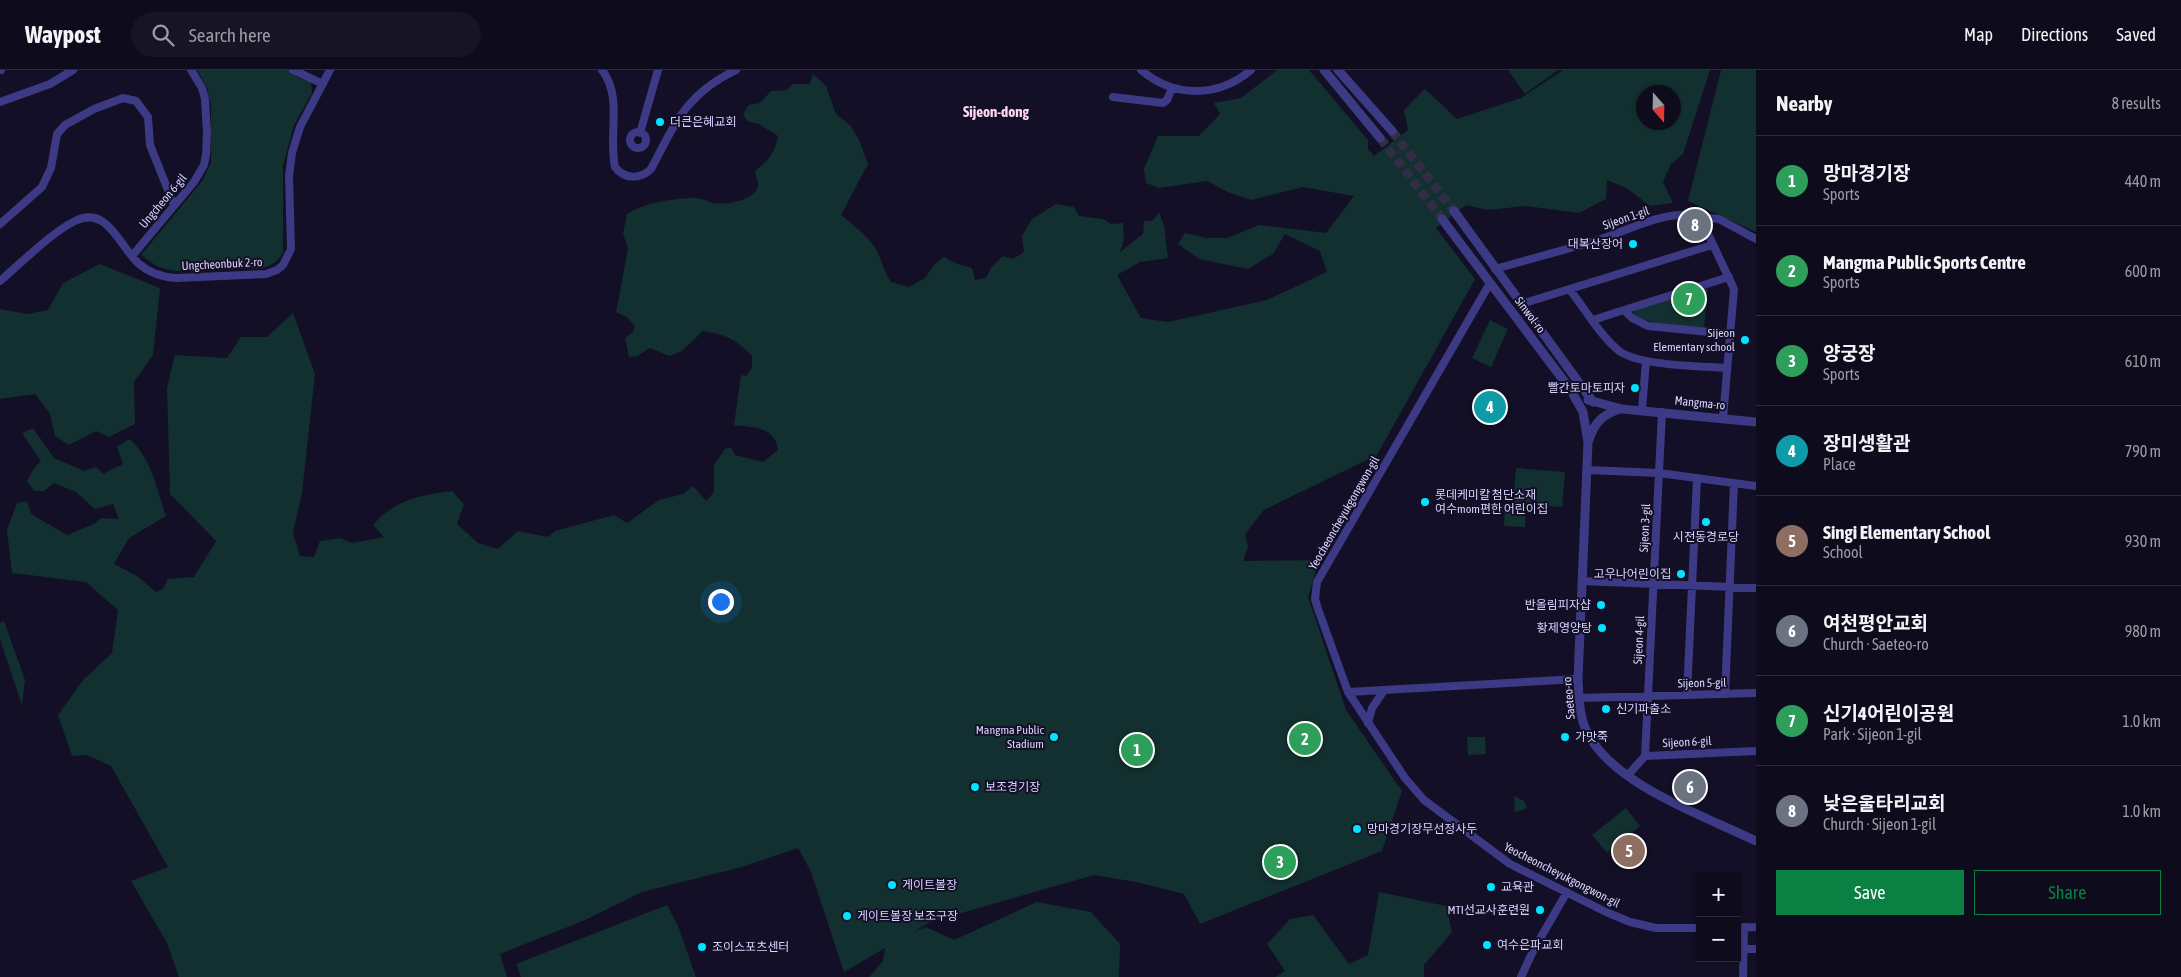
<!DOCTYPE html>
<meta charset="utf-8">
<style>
body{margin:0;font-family:"Asap Condensed","Noto Sans KR",sans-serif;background:#171425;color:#f1f3f6}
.controls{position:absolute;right:15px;bottom:15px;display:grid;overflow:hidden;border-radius:0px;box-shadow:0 1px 4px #0004}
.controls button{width:45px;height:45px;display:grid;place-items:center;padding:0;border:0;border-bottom:1px solid #2e2b3b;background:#0e0b1c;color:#f1f3f6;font:25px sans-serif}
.compass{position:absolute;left:1636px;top:15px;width:45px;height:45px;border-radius:50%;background:#0e0b1c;box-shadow:0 1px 4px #0004;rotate:160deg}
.you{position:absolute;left:720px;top:531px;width:18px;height:18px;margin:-12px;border:4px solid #fff;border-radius:50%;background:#1a73e8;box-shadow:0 0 0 8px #1a73e833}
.badge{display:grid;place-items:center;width:32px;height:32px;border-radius:50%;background:#0b8043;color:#fff;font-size:16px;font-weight:700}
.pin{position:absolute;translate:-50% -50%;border:2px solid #fff;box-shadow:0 1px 5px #0006}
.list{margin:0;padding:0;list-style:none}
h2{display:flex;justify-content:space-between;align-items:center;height:65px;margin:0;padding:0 20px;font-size:21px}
h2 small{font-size:16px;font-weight:400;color:#9b9ba3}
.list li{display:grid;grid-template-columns:32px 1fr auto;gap:15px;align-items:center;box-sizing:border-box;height:90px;padding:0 20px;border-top:1px solid #2e2b3b}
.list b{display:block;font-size:19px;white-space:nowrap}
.list p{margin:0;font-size:16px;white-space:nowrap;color:#9b9ba3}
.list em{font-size:16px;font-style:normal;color:#9b9ba3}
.actions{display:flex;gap:10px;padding:15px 20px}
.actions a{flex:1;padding:11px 0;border:1px solid #0b8043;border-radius:0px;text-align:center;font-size:18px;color:#0b8043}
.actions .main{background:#0b8043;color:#fff}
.icon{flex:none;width:28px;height:28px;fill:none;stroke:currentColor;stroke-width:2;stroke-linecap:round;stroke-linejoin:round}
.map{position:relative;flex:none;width:1756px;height:907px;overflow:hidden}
header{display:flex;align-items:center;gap:30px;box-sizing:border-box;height:70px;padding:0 25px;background:#0e0b1c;border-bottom:1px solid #2e2b3b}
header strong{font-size:24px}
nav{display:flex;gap:28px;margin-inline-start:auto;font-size:18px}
.search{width:350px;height:45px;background:#171425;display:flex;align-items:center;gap:12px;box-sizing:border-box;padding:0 18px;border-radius:28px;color:#9b9ba3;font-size:19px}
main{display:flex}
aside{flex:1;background:#0e0b1c}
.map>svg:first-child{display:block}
.green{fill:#12302f;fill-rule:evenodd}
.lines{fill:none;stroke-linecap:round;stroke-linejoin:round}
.tertiary-tunnel{stroke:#312d47;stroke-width:9;stroke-dasharray:9 4.5;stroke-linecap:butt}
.minor{stroke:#3d3a85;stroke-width:8}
.tertiary{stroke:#3d3a85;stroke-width:9}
.poi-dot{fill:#00e5ff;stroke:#130f26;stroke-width:2}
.labels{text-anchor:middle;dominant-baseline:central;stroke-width:4;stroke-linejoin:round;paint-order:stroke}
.poi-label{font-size:12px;fill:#d9d4ff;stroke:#130f26;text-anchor:start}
.street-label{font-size:12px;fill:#d9d4ff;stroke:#130f26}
.quarter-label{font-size:15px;font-weight:bold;fill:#ffd6f0;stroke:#130f26}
</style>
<header>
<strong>Waypost</strong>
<div class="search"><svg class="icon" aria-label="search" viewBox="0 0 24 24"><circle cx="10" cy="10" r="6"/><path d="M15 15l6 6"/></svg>Search here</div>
<nav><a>Map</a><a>Directions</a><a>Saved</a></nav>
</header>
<main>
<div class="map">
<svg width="1756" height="907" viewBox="0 0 1756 907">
<rect width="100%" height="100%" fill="#130f26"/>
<path class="green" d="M197 0H290L297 7 311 12 312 23 294 55 283 96V182C279 191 272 195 263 198L174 201 158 197 141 185 203 110 211 92V36L207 18Z
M1277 0H1309L1368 70V79L1374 86 1408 60 1404 40 1425 19 1457 49 1521 28 1563 0H1710L1683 84 1671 94 1663 112 1673 133 1650 136 1628 119 1607 110 1606 129 1579 143 1526 136 1487 140 1466 135 1436 158 1475 209 1377 385 1264 440 1245 464 1248 477 1243 491 1319 490 1308 527 1346 640 1402 721 1382 781 1200 854 1184 824 1136 812 1094 805 930 852 913 862 926 857 954 870 1037 832 1091 842 1120 874 1119 907H869L883 891 885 878 844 902 811 802 798 778 742 797 642 822 585 850 500 884 507 907H179L167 873 131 811 168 797 111 696 87 685 72 686 58 645 83 610 112 583 118 540 86 512 12 503 7 460 17 433 27 431 31 444 67 465 94 454 101 448 119 449 113 434 95 439 76 422 54 413 44 421H34L27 411 34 398 41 391 22 363 33 358 54 388 84 401 96 397 103 404 123 394 117 377 129 369C151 386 157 420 166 446L129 468 114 494 137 506 156 522 163 519 168 509 194 507 216 471 170 424 167 318 175 285 227 288 241 267H267L293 243 315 304 302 423 293 463 300 486 314 487 320 471 340 468 352 473 384 467 373 455C394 430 421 425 452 421L464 434 457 454 478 473 498 479 518 461 548 467 555 461 614 445 627 453 659 430 683 424 693 416 706 431 714 422V395L725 379 731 377 735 385 763 392 778 380C775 357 754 357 734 355L741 305 746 306 752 298V286C736 269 727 265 703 261L682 281 669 286 650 278 637 286 629 287 625 268 632 263 635 257 627 247 616 242 628 179 623 163 627 144C644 133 670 129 690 128 700 127 705 131 713 133 725 135 755 131 758 116 758 112 756 105 755 101 768 91 775 83 778 66L759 54 747 51 743 44 749 35 760 33 771 21 787 20 793 14H810L813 4 826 16 836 44 851 56 860 72 868 94 841 145C854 156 871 168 878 183 882 193 885 203 891 212L909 217 925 208 934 195 944 187 955 193 972 198 975 210 986 208 991 198 1003 186 1013 189 1024 182 1022 166 1032 149 1056 134 1074 137 1079 146 1103 149 1111 154 1123 153 1124 169 1120 182 1143 164 1144 151H1152L1159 143 1164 155 1168 188 1140 192 1117 205 1141 248 1168 252 1267 230 1327 202 1320 181 1285 164 1273 184 1248 199 1199 189 1178 174 1185 163 1206 168H1227L1259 155 1326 163 1354 126 1303 117 1251 130 1230 123 1207 111 1159 118 1146 113 1144 99 1158 66H1199L1220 44 1214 33 1241 28ZM1644 22H1674V52H1644Z
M1508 0H1558L1525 24Z
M1721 0H1756V162L1688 131Z
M100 194 160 218 153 285 134 312 135 354 109 367 96 361 69 375 55 366 50 344 35 324 0 329V239L27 244 48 240 63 213Z
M1708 218 1704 258C1686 256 1645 256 1633 243L1635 240Z
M1490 250 1508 259 1491 297 1472 288Z
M1516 398 1565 402 1562 437 1513 433Z
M1505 436 1526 437 1525 457 1504 456Z
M4 551 25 610 22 635 0 569V553Z
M1467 667H1485L1486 684 1468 685Z
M1514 726 1524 731 1527 737 1525 739 1515 742Z
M1626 738 1640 756 1607 783 1592 765Z
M1379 822 1446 836 1452 862 1424 895V907H1275L1285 901 1267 874 1290 849 1313 845 1349 894 1368 885Z
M667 835 678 856 696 907H521L516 894Z"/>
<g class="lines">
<path class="tertiary-tunnel" d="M1392 61 1454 141
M1380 68 1442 149"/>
<path class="minor" d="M0 0H1
M293 0 323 14
M602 0C623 27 608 65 615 97 624 109 640 110 651 99 676 52 686 24 736 0
M1141 0C1174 28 1218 28 1251 0
M1113 27 1163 33 1167 30 1172 18
M0 32 50 14 73 0
M630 70a8 8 0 1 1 16 0a8 8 0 1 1-16 0Z
M640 63 658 0
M1700 147 1719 149 1756 169
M0 154 42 117 51 98 57 64 65 55 94 39 123 28 136 31 148 47 150 75 174 135
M132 186 194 112 204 95 206 85 207 63 205 29 202 18 191 0
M1495 199C1528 190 1560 181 1592 172 1624 163 1668 137 1700 147L1734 219 1723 348
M0 211C20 194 52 162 75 151 107 135 119 175 138 193 148 202 162 207 176 208L266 204 277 200 283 195 291 179 289 106 292 83 300 57 330 0
M1490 213 1317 512 1315 529 1318 539 1348 622 1405 708 1424 730 1510 794 1606 842 1630 852 1656 858H1700
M1570 220C1585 239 1599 264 1618 280 1637 296 1700 296 1726 298
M1521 234 1712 175
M1624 240 1729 207
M1593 250 1624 240 1632 248 1648 256 1730 264
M1642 340 1646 291
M1587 400 1659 403 1756 416
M1582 511 1756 518
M1348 622 1578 609
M1725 624 1734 413
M1687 625 1697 408
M1579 628 1756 623
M1368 653 1372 638 1383 622
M1645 686 1662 342
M1628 705 1645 686 1756 681
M1737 858 1756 857
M1745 879H1756
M1521 907 1534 879 1567 822
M1743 907 1744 857"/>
<path class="tertiary" d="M1324 0 1380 68
M1338 0 1392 61
M1454 141 1593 332
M1442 149 1570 319 1583 342 1588 373 1578 609C1579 627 1579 646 1587 662 1613 715 1705 746 1756 771
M1588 330 1622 339 1756 352
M1589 370C1594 353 1603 344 1620 339"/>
</g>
<g class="poi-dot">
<circle cx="660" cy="52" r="5"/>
<circle cx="1633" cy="174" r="5"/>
<circle cx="1745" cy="270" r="5"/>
<circle cx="1635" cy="318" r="5"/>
<circle cx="1425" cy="432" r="5"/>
<circle cx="1706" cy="452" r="5"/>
<circle cx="1681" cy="504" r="5"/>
<circle cx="1601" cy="535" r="5"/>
<circle cx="1602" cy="558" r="5"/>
<circle cx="1606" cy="639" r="5"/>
<circle cx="1054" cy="667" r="5"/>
<circle cx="1565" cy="667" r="5"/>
<circle cx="975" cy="717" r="5"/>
<circle cx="1357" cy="759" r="5"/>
<circle cx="892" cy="815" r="5"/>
<circle cx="1491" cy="817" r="5"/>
<circle cx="1540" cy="840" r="5"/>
<circle cx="847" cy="846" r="5"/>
<circle cx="1487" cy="875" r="5"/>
<circle cx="702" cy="877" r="5"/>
</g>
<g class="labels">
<g class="poi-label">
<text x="670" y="52">더큰은혜교회</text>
<text x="1623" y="174" text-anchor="end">대복산장어</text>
<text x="1735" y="263" text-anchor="end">Sijeon<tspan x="1735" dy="14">Elementary school</tspan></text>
<text x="1625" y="318" text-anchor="end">빨간토마토피자</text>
<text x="1435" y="425">롯데케미칼 첨단소재<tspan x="1435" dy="14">여수mom편한 어린이집</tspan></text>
<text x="1706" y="467" text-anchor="middle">시전동경로당</text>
<text x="1671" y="504" text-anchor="end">고우나어린이집</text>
<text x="1591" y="535" text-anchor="end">반올림피자샵</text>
<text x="1592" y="558" text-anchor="end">황제영양탕</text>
<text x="1616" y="639">신기파출소</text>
<text x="1044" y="660" text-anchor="end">Mangma Public<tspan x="1044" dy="14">Stadium</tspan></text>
<text x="1575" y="667">가맛죽</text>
<text x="985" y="717">보조경기장</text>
<text x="1367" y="759">망마경기장무선정사두</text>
<text x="902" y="815">게이트볼장</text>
<text x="1501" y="817">교육관</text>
<text x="1530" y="840" text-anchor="end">MTI선교사훈련원</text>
<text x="857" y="846">게이트볼장 보조구장</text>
<text x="1497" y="875">여수은파교회</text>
<text x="712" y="877">조이스포츠센터</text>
</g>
<g class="street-label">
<text transform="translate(163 131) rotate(-50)">Ungcheon 6-gil</text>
<text transform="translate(1626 148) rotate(-19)">Sijeon 1-gil</text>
<text transform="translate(222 194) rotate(-3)">Ungcheonbuk 2-ro</text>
<text transform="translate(1530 245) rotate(53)">Sinwol-ro</text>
<text transform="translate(1700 333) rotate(6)">Mangma-ro</text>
<text transform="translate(1344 443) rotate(-60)">Yeocheoncheyukgongwon-gil</text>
<text transform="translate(1645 458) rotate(-87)">Sijeon 3-gil</text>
<text transform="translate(1639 570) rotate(-87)">Sijeon 4-gil</text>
<text transform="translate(1702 613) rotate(-1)">Sijeon 5-gil</text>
<text transform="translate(1569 628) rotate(-95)">Saeteo-ro</text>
<text transform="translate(1687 672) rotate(-3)">Sijeon 6-gil</text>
<text transform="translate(1562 805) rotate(27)">Yeocheoncheyukgongwon-gil</text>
</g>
<g class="quarter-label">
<text x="996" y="41">Sijeon-dong</text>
</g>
</g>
</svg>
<div class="controls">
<button>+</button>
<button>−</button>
</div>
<svg class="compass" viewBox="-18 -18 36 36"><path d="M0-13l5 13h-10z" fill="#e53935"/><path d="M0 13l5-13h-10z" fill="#9b9ba3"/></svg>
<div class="you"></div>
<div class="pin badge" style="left:1137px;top:680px;background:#2e9e5b">1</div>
<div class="pin badge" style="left:1305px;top:669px;background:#2e9e5b">2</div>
<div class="pin badge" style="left:1280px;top:792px;background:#2e9e5b">3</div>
<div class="pin badge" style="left:1490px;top:337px;background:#0f9aa8">4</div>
<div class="pin badge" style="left:1629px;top:781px;background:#8d6e63">5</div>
<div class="pin badge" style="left:1690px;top:717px;background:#6b7280">6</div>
<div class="pin badge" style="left:1689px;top:229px;background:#2e9e5b">7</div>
<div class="pin badge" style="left:1695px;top:155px;background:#6b7280">8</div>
</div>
<aside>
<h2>Nearby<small>8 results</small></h2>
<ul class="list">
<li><span class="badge" style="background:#2e9e5b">1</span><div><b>망마경기장</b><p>Sports</p></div><em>440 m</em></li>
<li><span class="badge" style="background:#2e9e5b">2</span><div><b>Mangma Public Sports Centre</b><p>Sports</p></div><em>600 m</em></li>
<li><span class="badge" style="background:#2e9e5b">3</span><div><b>양궁장</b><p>Sports</p></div><em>610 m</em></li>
<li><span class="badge" style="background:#0f9aa8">4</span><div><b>장미생활관</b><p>Place</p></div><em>790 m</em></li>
<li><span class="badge" style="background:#8d6e63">5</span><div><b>Singi Elementary School</b><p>School</p></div><em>930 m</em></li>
<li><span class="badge" style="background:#6b7280">6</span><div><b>여천평안교회</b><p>Church · Saeteo-ro</p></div><em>980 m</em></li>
<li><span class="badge" style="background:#2e9e5b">7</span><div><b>신기4어린이공원</b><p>Park · Sijeon 1-gil</p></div><em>1.0 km</em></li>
<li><span class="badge" style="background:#6b7280">8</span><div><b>낮은울타리교회</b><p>Church · Sijeon 1-gil</p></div><em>1.0 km</em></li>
</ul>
<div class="actions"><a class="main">Save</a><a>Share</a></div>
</aside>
</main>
